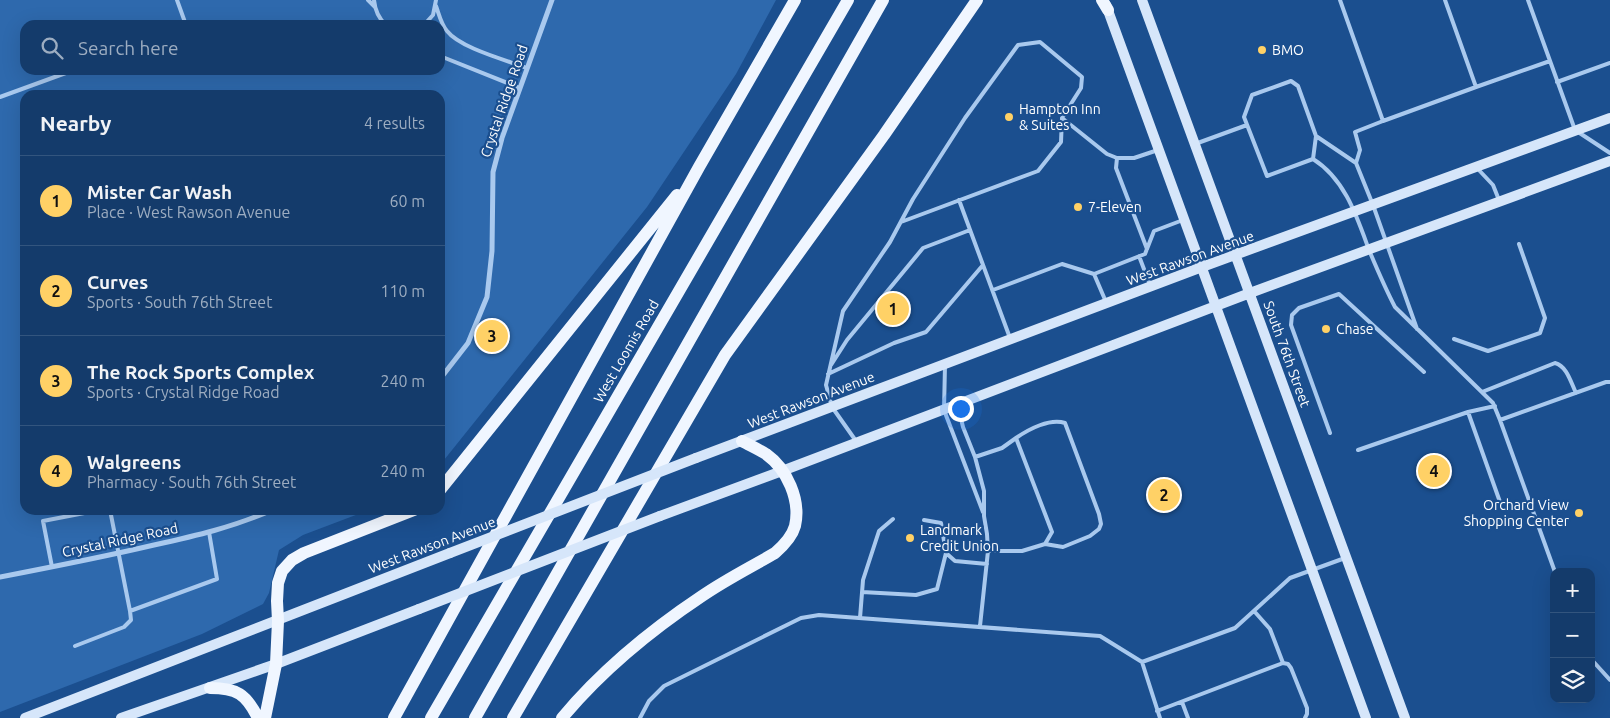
<!DOCTYPE html>
<meta charset="utf-8">
<style>
body{margin:0;font-family:Ubuntu,sans-serif;background:#214673;color:#f1f3f6}
.controls{position:absolute;right:15px;bottom:15px;display:grid;overflow:hidden;border-radius:10px;box-shadow:0 5px 20px #0002}
.controls button{width:45px;height:45px;display:grid;place-items:center;padding:0;border:0;border-bottom:1px solid #33557e;background:#143b6b;color:#f1f3f6;font:25px sans-serif}
.you{position:absolute;left:960px;top:408px;width:18px;height:18px;margin:-12px;border:4px solid #fff;border-radius:50%;background:#1a73e8;box-shadow:0 0 0 8px #1a73e833}
.badge{display:grid;place-items:center;width:32px;height:32px;border-radius:50%;background:#ffd166;color:#111;font-size:16px;font-weight:700}
.pin{position:absolute;translate:-50% -50%;border:2px solid #fff;box-shadow:0 1px 5px #0006}
.list{margin:0;padding:0;list-style:none}
h2{display:flex;justify-content:space-between;align-items:center;height:65px;margin:0;padding:0 20px;font-size:21px}
h2 small{font-size:16px;font-weight:400;color:#9dadc1}
.list li{display:grid;grid-template-columns:32px 1fr auto;gap:15px;align-items:center;box-sizing:border-box;height:90px;padding:0 20px;border-top:1px solid #33557e}
.list b{display:block;font-size:19px;white-space:nowrap}
.list p{margin:0;font-size:16px;white-space:nowrap;color:#9dadc1}
.list em{font-size:16px;font-style:normal;color:#9dadc1}
.icon{flex:none;width:28px;height:28px;fill:none;stroke:currentColor;stroke-width:2;stroke-linecap:round;stroke-linejoin:round}
.map{position:relative;flex:none;width:1610px;height:718px;overflow:hidden}
.search{position:absolute;background:#143b6b;box-shadow:0 5px 20px #0002;left:20px;top:20px;width:425px;height:55px;display:flex;align-items:center;gap:12px;box-sizing:border-box;padding:0 18px;border-radius:15px;color:#9dadc1;font-size:19px}
.panel{position:absolute;background:#143b6b;box-shadow:0 5px 20px #0002;left:20px;top:90px;width:425px;height:425px;border-radius:15px}
.map>svg:first-child{display:block}
.green{fill:#2e69ad;fill-rule:evenodd}
.lines{fill:none;stroke-linecap:round;stroke-linejoin:round}
.service{stroke:#a9c9ee;stroke-width:4}
.minor{stroke:#a9c9ee;stroke-width:5}
.secondary{stroke:#d6e6fa;stroke-width:10}
.primary{stroke:#f0f6ff;stroke-width:12}
.secondary-bridge{stroke:#d6e6fa;stroke-width:10}
.poi-dot{fill:#ffd166;stroke:#1b4f8f;stroke-width:2}
.labels{text-anchor:middle;dominant-baseline:central;stroke-width:4.5;stroke-linejoin:round;paint-order:stroke}
.poi-label{font-size:14px;fill:#fff;stroke:#1b4f8f;text-anchor:start}
.street-label{font-size:14px;fill:#fff;stroke:#1b4f8f}
</style>
<div class="map">
<svg width="1610" height="718" viewBox="0 0 1610 718">
<rect width="100%" height="100%" fill="#1b4f8f"/>
<path class="green" d="M0 0H776L736 74 647 207 440 465V95H25V510H369L303 535 279 550 269 593 263 604 202 634 0 712ZM25 25H440V70H25Z"/>
<g class="lines">
<path class="service" d="M177 0 186 25
M368 0 375 7
M374 0C375 10 378 18 386 25
M1340 0 1383 121 1355 132 1360 150 1356 163 1373 205 1417 329
M1445 0 1476 87 1550 61
M1528 0 1575 130 1610 153
M436 6C439 14 441 24 447 31 460 48 506 60 527 68
M424 25 433 15 436 0
M440 56 520 88
M1557 82 1610 63
M0 97 74 70
M1062 118 1107 154 1117 158H1134L1158 150
M1383 121 1476 87
M1195 144 1247 125
M1117 158 1116 168 1147 249
M1313 159 1316 136
M1356 163 1316 136 1298 86 1291 81 1252 95 1244 117 1267 176 1313 159C1345 179 1357 217 1369 250 1377 269 1385 288 1395 307L1493 403 1500 420 1606 382H1610
M1476 167 1493 185 1499 200
M959 200 1010 338
M1139 256 1150 285
M1094 274 1106 302
M993 290 1062 264 1094 274 1145 254 1154 231 1183 220
M1454 339 1488 351 1540 333 1545 318 1519 244
M831 365 847 340 923 248 970 230
M945 365 944 410 983 512
M828 374 894 343 926 332 983 265
M1482 392 1555 363C1567 366 1571 383 1576 393
M958 406 963 427 975 457 984 491V516L987 534 988 551 980 626
M1468 412 1500 502
M1500 420 1555 572
M1330 433 1291 325 1292 315 1299 308 1339 294 1424 372
M1016 438C1029 429 1050 418 1065 423L1099 514 1101 524 1099 529 1090 536 1063 547 1045 544
M856 441 832 407 826 385 843 311 890 242 913 199 965 118 1018 45 1040 42 1082 77 1081 88 1062 118 1061 142 1038 171 901 222
M1358 450 1468 412 1495 406
M975 457 1002 448 1016 438 1052 532 1045 544 1022 551H988
M110 510 130 611 217 579 209 532
M946 553 955 561 987 564
M52 567 43 521 100 510
M862 592 916 595 937 589 946 553 941 523 924 520
M860 618 863 580 879 531 893 519
M75 646 124 627 131 620 130 611
M1591 659 1610 680
M1142 662 1235 628 1290 578 1345 558
M1283 663 1288 664 1291 668 1307 708V714L1305 718
M1182 702 1188 718
M1157 711 1283 663 1270 629 1254 611
M640 718 649 701 664 686 801 618 819 615 1100 636 1142 662 1160 718"/>
<path class="minor" d="M440 379 468 343 487 297 492 251 493 172 502 138 552 0
M0 577C52 567 103 557 154 545 195 536 234 527 272 510"/>
<path class="secondary" d="M1142 0 1405 718
M1106 5 1366 718
M696 458 1202 267 1610 118
M660 516 782 471 1250 293 1610 161
M25 718 450 553
M121 718 276 664 419 609"/>
<path class="primary" d="M1102 0 1108 10
M440 490 677 195
M210 688C237 688 246 694 258 718
M265 718 276 664 278 621 277 601 278 583 282 571 292 560 304 553 414 510
M394 718 699 167 795 0
M431 718 848 0
M475 718 883 0
M513 718 725 355 884 135 977 0
M562 718C602 670 651 630 702 596 725 580 751 567 775 553 783 546 792 537 795 526 801 500 787 469 766 454 758 449 749 445 742 441"/>
<path class="secondary-bridge" d="M450 553 696 458
M419 609 660 516"/>
</g>
<g class="poi-dot">
<circle cx="1262" cy="50" r="5"/>
<circle cx="1009" cy="117" r="5"/>
<circle cx="1078" cy="207" r="5"/>
<circle cx="1326" cy="329" r="5"/>
<circle cx="1579" cy="513" r="5"/>
<circle cx="910" cy="538" r="5"/>
</g>
<g class="labels">
<g class="poi-label">
<text x="1272" y="50">BMO</text>
<text x="1019" y="109">Hampton Inn<tspan x="1019" dy="16">&amp; Suites</tspan></text>
<text x="1088" y="207">7-Eleven</text>
<text x="1336" y="329">Chase</text>
<text x="1569" y="505" text-anchor="end">Orchard View<tspan x="1569" dy="16">Shopping Center</tspan></text>
<text x="920" y="530">Landmark<tspan x="920" dy="16">Credit Union</tspan></text>
</g>
<g class="street-label">
<text transform="translate(504 101) rotate(-71)">Crystal Ridge Road</text>
<text transform="translate(1190 258) rotate(-20)">West Rawson Avenue</text>
<text transform="translate(626 351) rotate(-60)">West Loomis Road</text>
<text transform="translate(1287 354) rotate(70)">South 76th Street</text>
<text transform="translate(811 400) rotate(-21)">West Rawson Avenue</text>
<text transform="translate(120 540) rotate(-12)">Crystal Ridge Road</text>
<text transform="translate(432 545) rotate(-21)">West Rawson Avenue</text>
</g>
</g>
</svg>
<div class="controls">
<button>+</button>
<button>−</button>
<button><svg class="icon" aria-label="layers" viewBox="0 0 24 24"><path d="M12 4l9 5-9 5-9-5zM3 14l9 5 9-5"/></svg></button>
</div>
<div class="you"></div>
<div class="pin badge" style="left:893px;top:309px">1</div>
<div class="pin badge" style="left:1164px;top:495px">2</div>
<div class="pin badge" style="left:492px;top:336px">3</div>
<div class="pin badge" style="left:1434px;top:471px">4</div>
<div class="search"><svg class="icon" aria-label="search" viewBox="0 0 24 24"><circle cx="10" cy="10" r="6"/><path d="M15 15l6 6"/></svg>Search here</div>
<section class="panel">
<h2>Nearby<small>4 results</small></h2>
<ul class="list">
<li><span class="badge">1</span><div><b>Mister Car Wash</b><p>Place · West Rawson Avenue</p></div><em>60 m</em></li>
<li><span class="badge">2</span><div><b>Curves</b><p>Sports · South 76th Street</p></div><em>110 m</em></li>
<li><span class="badge">3</span><div><b>The Rock Sports Complex</b><p>Sports · Crystal Ridge Road</p></div><em>240 m</em></li>
<li><span class="badge">4</span><div><b>Walgreens</b><p>Pharmacy · South 76th Street</p></div><em>240 m</em></li>
</ul>
</section>
</div>
